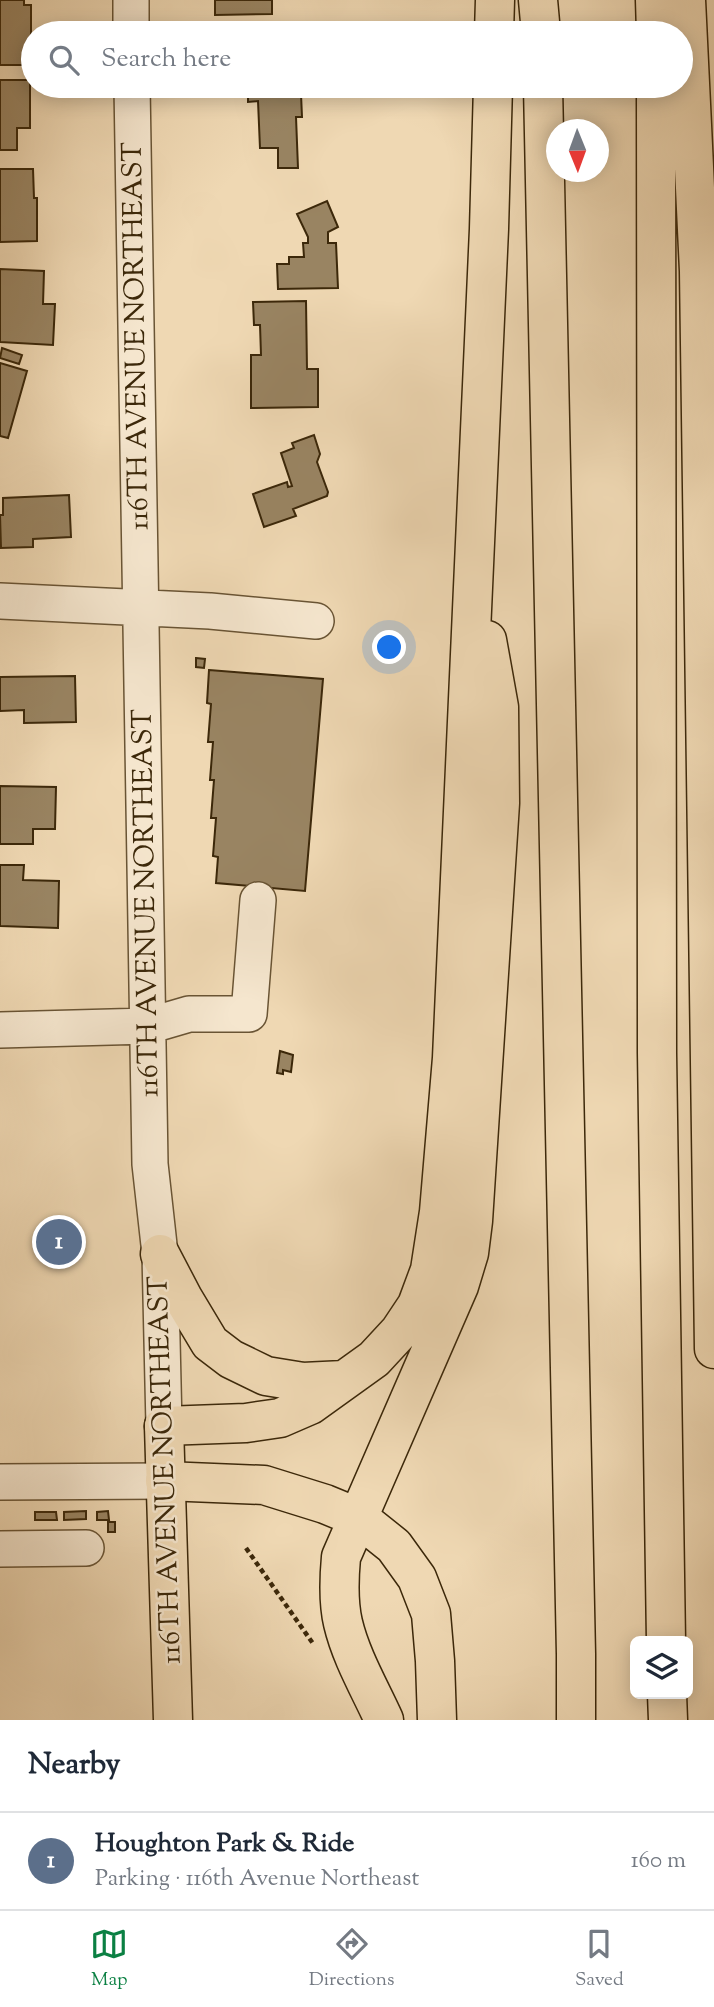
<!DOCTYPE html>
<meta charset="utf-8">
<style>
body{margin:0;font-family:"Sorts Mill Goudy",serif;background:#f2f2f3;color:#1f2937}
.controls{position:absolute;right:21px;bottom:21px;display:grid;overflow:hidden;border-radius:10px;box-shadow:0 4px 18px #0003}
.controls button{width:63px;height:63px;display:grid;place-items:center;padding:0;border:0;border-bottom:2px solid #e0e1e3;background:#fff;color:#1f2937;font:35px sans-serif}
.compass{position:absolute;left:546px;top:119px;width:63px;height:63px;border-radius:50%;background:#fff;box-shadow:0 4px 18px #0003;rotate:179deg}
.you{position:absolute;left:390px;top:648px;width:24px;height:24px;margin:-18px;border:5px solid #fff;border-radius:50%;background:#1a73e8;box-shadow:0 0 0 10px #1a73e833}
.badge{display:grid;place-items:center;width:46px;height:46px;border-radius:50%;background:#0b8043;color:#fff;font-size:23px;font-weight:700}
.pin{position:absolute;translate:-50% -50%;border:4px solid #fff;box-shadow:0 2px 7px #0006}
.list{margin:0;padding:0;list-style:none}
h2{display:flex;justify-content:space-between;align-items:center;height:91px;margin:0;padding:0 28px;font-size:30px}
h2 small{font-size:23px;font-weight:400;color:#747a83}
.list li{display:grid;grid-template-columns:46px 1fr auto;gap:21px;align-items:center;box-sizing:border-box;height:98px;padding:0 28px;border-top:2px solid #e0e1e3}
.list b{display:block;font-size:26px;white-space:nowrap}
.list p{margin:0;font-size:23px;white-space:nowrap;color:#747a83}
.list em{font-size:23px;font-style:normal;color:#747a83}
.icon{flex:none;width:38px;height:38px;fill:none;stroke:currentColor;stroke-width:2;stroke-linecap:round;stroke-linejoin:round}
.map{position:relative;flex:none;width:714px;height:1720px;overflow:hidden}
.search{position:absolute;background:#fff;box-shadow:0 4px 18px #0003;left:21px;right:21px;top:21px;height:77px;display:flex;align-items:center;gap:18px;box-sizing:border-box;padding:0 24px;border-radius:38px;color:#747a83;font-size:26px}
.sheet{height:189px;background:#fff}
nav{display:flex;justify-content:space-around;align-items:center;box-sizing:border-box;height:98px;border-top:2px solid #e0e1e3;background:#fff;font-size:19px;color:#747a83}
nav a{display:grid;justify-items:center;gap:4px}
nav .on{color:#0b8043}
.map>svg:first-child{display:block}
.building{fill:#998462;stroke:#3c280a;stroke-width:2}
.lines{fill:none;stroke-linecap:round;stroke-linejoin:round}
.minor-casing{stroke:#695434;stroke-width:38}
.major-casing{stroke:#3c280a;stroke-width:41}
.highway-casing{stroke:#3c280a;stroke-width:41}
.path{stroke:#3c280a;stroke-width:4.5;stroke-dasharray:5 3.5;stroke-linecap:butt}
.minor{stroke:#f5e6ce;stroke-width:35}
.major{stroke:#efd8b3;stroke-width:38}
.highway{stroke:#efd8b3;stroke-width:38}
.labels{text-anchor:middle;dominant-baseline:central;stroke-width:5;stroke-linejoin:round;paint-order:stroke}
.street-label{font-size:28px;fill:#3c280a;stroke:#f5e6ce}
</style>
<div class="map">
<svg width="714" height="1720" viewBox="0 0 714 1720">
<rect width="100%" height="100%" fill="#efd8b3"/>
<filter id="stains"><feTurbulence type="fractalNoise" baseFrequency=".00286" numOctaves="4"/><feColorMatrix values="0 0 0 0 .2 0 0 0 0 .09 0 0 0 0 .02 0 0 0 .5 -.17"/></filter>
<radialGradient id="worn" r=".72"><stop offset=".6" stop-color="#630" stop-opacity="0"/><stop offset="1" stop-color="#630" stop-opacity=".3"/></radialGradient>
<path class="building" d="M0 0H24V5H31V62H24V65H0Z
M215 0H272V14L215 15Z
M0 80H30V128H17V150H0Z
M248 86H297V94H301L302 117H296L298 168H278V148H260L258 101 248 102Z
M0 169H33L34 198H37V241L0 242Z
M327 201 338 227 328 232V243H336L338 288 278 289 277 264H289V257H304L303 243H308V237L297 214Z
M0 269 44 271 43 304H55L53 345 0 342Z
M306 301 307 369H318V407L251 408V355H261L260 325H254L253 302Z
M2 348 22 355 19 364 0 358Z
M0 363 27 371 8 438 0 436Z
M314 435 320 454 317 462 328 492 327 496 293 509 296 516 264 527 253 494 287 482 288 487 292 486 281 453 294 448 292 443Z
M69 495 71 537 33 539V547L1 548 0 515H3V498Z
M196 658 205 659 204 668 196 667Z
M209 670 323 679 305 891 216 883 218 857 213 856 216 818H211L214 780H210L213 742H208L211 704 207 703Z
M75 676 76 722 24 723V710L0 711V677Z
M0 786 56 787 55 829H33V844H0Z
M0 865H24L23 880 59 881 58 928 0 926Z
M280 1051 293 1055 291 1072 283 1070V1074L277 1073Z
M86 1511V1519L64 1520V1512Z
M108 1511 109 1520H97V1512Z
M35 1512H56L57 1520H35Z
M108 1522H115V1532H108Z"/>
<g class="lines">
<defs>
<path id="minor" d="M131 0V33
M132 86 150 1164 160 1254 164 1426
M0 601 210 611 316 621
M0 1030 148 1026 189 1014H249L258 900
M0 1482 165 1481
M0 1549 86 1548"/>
<path id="major" d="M164 1426 173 1720"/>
<path id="highway" d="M538 0 541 33
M655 0 656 33
M686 0 699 271 714 1349
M494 33 495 0
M543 86 576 1654V1720
M656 86 657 1053 666 1641
M160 1254 183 1298 210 1343 231 1359 266 1376 303 1382 344 1380
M164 1426 246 1423 280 1418 310 1405 374 1359 399 1332 417 1305 430 1270 439 1212 452 1058 489 229 493 86
M165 1481 264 1485 325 1504 359 1518 394 1546 417 1578 431 1614 435 1661 437 1720
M667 1694 668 1720
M384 1720C370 1689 351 1657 343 1623 338 1602 339 1579 341 1557L459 1286 469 1253 473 1221 500 803 499 707 487 640"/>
</defs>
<use href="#minor" class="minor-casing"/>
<use href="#major" class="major-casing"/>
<use href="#highway" class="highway-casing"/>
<path class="path" d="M246 1548 314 1645"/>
<use href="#minor" class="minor"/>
<use href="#major" class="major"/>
<use href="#highway" class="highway"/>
</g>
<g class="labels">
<g class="street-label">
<text transform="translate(137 336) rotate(-91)">116TH AVENUE NORTHEAST</text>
<text transform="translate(147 903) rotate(-91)">116TH AVENUE NORTHEAST</text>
<text transform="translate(166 1470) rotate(-92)">116TH AVENUE NORTHEAST</text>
</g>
</g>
<rect width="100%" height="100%" filter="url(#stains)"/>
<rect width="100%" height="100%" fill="url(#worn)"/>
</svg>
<div class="controls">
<button><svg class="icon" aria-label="layers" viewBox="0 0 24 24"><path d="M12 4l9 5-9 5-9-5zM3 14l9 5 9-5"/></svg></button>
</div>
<svg class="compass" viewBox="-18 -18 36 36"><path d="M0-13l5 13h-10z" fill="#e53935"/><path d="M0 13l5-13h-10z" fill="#747a83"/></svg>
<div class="you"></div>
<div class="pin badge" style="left:59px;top:1242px;background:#5c6f8a">1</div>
<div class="search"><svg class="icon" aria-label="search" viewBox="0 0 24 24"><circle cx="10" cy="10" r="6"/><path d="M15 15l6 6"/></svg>Search here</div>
</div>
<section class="sheet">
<h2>Nearby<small></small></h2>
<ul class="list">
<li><span class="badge" style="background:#5c6f8a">1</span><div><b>Houghton Park &amp; Ride</b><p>Parking · 116th Avenue Northeast</p></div><em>160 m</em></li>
</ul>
</section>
<nav>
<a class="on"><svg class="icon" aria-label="map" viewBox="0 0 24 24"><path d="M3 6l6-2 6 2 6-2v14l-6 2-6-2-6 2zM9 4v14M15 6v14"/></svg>Map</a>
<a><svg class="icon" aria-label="directions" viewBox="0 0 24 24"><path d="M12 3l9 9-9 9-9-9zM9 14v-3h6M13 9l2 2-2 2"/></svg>Directions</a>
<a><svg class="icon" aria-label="saved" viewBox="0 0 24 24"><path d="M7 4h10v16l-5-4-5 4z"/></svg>Saved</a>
</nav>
